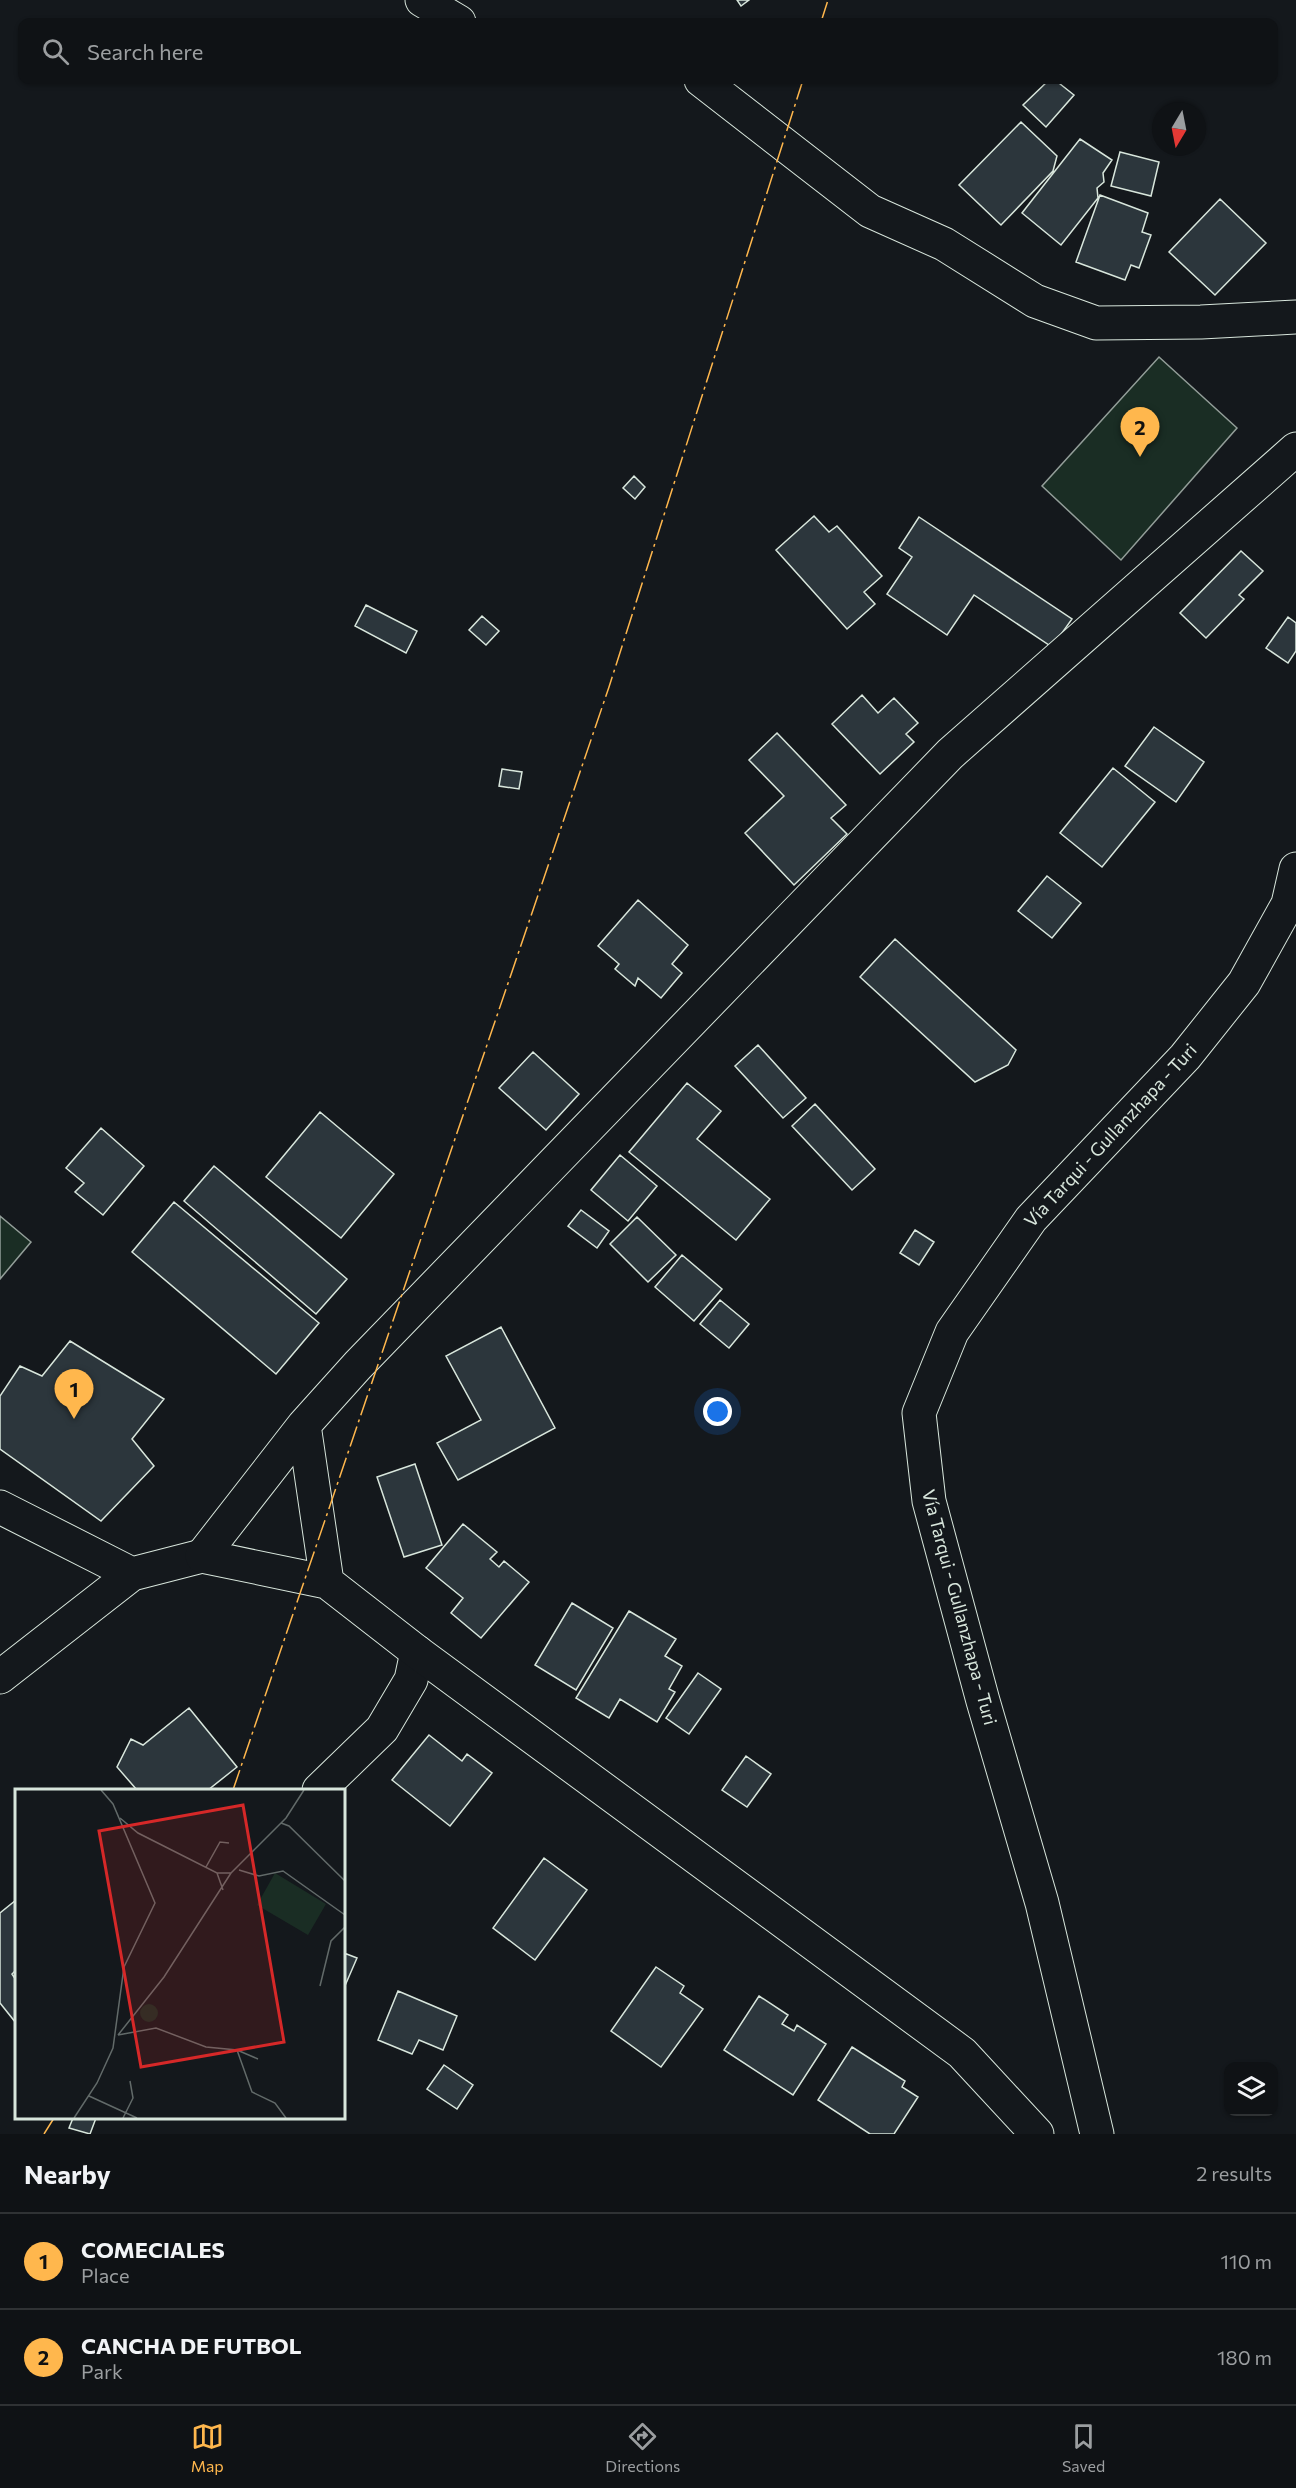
<!DOCTYPE html>
<meta charset="utf-8">
<style>
body{margin:0;font-family:Commissioner,sans-serif;background:#1d2022;color:#f1f3f6}
.controls{position:absolute;right:18px;bottom:18px;display:grid;overflow:hidden;border-radius:12px;box-shadow:0 2px 4px #0004}
.controls button{width:54px;height:54px;display:grid;place-items:center;padding:0;border:0;border-bottom:2px solid #2f3234;background:#0f1215;color:#f1f3f6;font:30px sans-serif}
.compass{position:absolute;left:1152px;top:102px;width:54px;height:54px;border-radius:50%;background:#0f1215;box-shadow:0 2px 4px #0004;rotate:190deg}
.you{position:absolute;left:718px;top:1412px;width:21px;height:21px;margin:-15px;border:4px solid #fff;border-radius:50%;background:#1a73e8;box-shadow:0 0 0 9px #1a73e833}
.badge{display:grid;place-items:center;width:39px;height:39px;border-radius:50%;background:#ffb74d;color:#111;font-size:20px;font-weight:700}
.pin{position:absolute;translate:-50% -50px;filter:drop-shadow(0 2px 3px #0008)}
.pin::after{content:'';position:absolute;top:32px;width:21px;height:18px;background:inherit;clip-path:polygon(0 0,100% 0,50% 100%)}
.list{margin:0;padding:0;list-style:none}
h2{display:flex;justify-content:space-between;align-items:center;height:78px;margin:0;padding:0 24px;font-size:26px}
h2 small{font-size:20px;font-weight:400;color:#9b9ea0}
.list li{display:grid;grid-template-columns:39px 1fr auto;gap:18px;align-items:center;box-sizing:border-box;height:96px;padding:0 24px;border-top:2px solid #2f3234}
.list b{display:block;font-size:22px;white-space:nowrap}
.list p{margin:0;font-size:20px;white-space:nowrap;color:#9b9ea0}
.list em{font-size:20px;font-style:normal;color:#9b9ea0}
.icon{flex:none;width:33px;height:33px;fill:none;stroke:currentColor;stroke-width:2;stroke-linecap:round;stroke-linejoin:round}
.map{position:relative;flex:none;width:1296px;height:2134px;overflow:hidden}
.search{position:absolute;background:#0f1215;box-shadow:0 2px 4px #0004;left:18px;right:18px;top:18px;height:66px;display:flex;align-items:center;gap:15px;box-sizing:border-box;padding:0 21px;border-radius:12px;color:#9b9ea0;font-size:22px}
.sheet{height:270px;background:#0f1215}
nav{display:flex;justify-content:space-around;align-items:center;box-sizing:border-box;height:84px;border-top:2px solid #2f3234;background:#0f1215;font-size:16px;color:#9b9ea0}
nav a{display:grid;justify-items:center;gap:3px}
nav .on{color:#ffb74d}
.map>svg:first-child{display:block}
.green{fill:#1a2d24;stroke:#939e99;stroke-width:1.5}
.building{fill:#2c363c;stroke:#d8e6dc;stroke-width:1.5}
.lines{fill:none;stroke-linecap:round;stroke-linejoin:round}
.minor-casing{stroke:#d8e6dc;stroke-width:35}
.tertiary-casing{stroke:#d8e6dc;stroke-width:35}
.secondary-casing{stroke:#d8e6dc;stroke-width:35}
.minor{stroke:#14181c;stroke-width:33}
.tertiary{stroke:#14181c;stroke-width:33}
.secondary{stroke:#14181c;stroke-width:33}
.power{stroke:#ffb74d;stroke-width:1.5;stroke-dasharray:21 4.5 3 4.5;stroke-linecap:butt}
.labels{text-anchor:middle;dominant-baseline:central;stroke-width:4.5;stroke-linejoin:round;paint-order:stroke}
.street-label{font-size:18px;fill:#d8e6dc;stroke:#14181c}
.inset-road{fill:none;stroke:#626a69;stroke-width:1.5}
.view{fill:#d62828;fill-opacity:0.15;stroke:#d62828;stroke-width:3}
.inset-edge{fill:none;stroke:#d8e6dc;stroke-width:3}
</style>
<div class="map">
<svg width="1296" height="2134" viewBox="0 0 1296 2134">
<rect width="100%" height="100%" fill="#14181c"/>
<path class="green" d="M1159 357 1237 428 1121 560 1042 486Z
M0 1216 31 1242 0 1279Z"/>
<path class="building" d="M737 0H749L741 6Z
M1049 80H1055L1074 95 1046 127 1023 105Z
M1021 122 1057 156 1053 171 1001 225 959 185Z
M1080 139 1112 160 1103 173 1104 182 1097 188 1098 198 1061 245 1022 213Z
M1120 152 1159 162 1151 196 1111 186Z
M1100 195 1148 213 1142 232 1151 235 1139 268 1131 265 1125 280 1076 262Z
M1220 199 1266 243 1215 295 1169 252Z
M634 476 645 487 635 499 623 488Z
M814 516 829 532 837 526 882 576 864 592 875 604 847 629 776 550Z
M919 517 1072 619 1052 647 974 595 947 635 887 594 912 557 899 548Z
M1241 551 1263 571 1239 595 1244 599 1206 638 1180 613Z
M366 605 417 631 406 653 355 626Z
M482 616 499 631 486 645 469 630Z
M1288 617 1296 623V651L1288 663 1266 648Z
M862 695 878 713 894 698 918 723 906 734 914 742 880 774 832 724Z
M1154 727 1204 762 1176 802 1125 766Z
M777 733 846 805 831 818 847 834 794 885 745 833 784 796 749 760Z
M1113 768 1155 802 1102 867 1060 833Z
M502 769 522 772 519 789 499 786Z
M1047 876 1081 903 1052 938 1018 911Z
M638 900 688 945 672 964 682 973 661 998 638 978 635 986 615 969 619 964 598 946Z
M895 939 1016 1050 1008 1065 975 1082 860 977Z
M758 1045 806 1098 783 1118 735 1066Z
M533 1052 579 1094 546 1130 499 1088Z
M687 1083 721 1111 697 1139 770 1199 736 1240 629 1152Z
M815 1104 875 1169 852 1190 792 1126Z
M320 1112 394 1174 341 1238 266 1177Z
M101 1128 144 1166 103 1215 75 1192 84 1183 66 1168Z
M620 1155 657 1186 628 1221 591 1190Z
M214 1166 347 1279 316 1314 184 1201Z
M174 1202 319 1323 276 1374 132 1252Z
M581 1210 609 1231 597 1248 568 1226Z
M637 1217 676 1255 648 1282 610 1244Z
M915 1230 934 1242 919 1265 900 1253Z
M682 1255 722 1289 694 1321 655 1287Z
M720 1300 749 1324 729 1348 700 1324Z
M501 1327 555 1428 458 1480 437 1443 481 1420 446 1356Z
M70 1341 164 1399 132 1439 154 1466 101 1521 0 1449V1396L20 1366 42 1376Z
M415 1464 442 1545 404 1557 377 1477Z
M463 1524 497 1552 490 1559 499 1567 504 1561 529 1582 481 1638 451 1613 463 1598 426 1568Z
M572 1603 613 1628 576 1690 535 1665Z
M629 1611 676 1639 665 1656 682 1666 669 1689 675 1692 657 1722 620 1699 609 1718 576 1698Z
M698 1673 721 1689 689 1734 666 1718Z
M189 1708 237 1767 208 1790H137L117 1767 131 1739 143 1745Z
M429 1735 462 1761 467 1754 492 1773 450 1826 392 1780Z
M746 1756 771 1774 747 1807 722 1790Z
M544 1858 587 1890 535 1960 493 1928Z
M16 1900V1970L12 1974 16 1980V2023L0 2003V1913Z
M344 1953 357 1958 344 1988Z
M656 1967 684 1986 680 1993 703 2009 661 2067 611 2031Z
M398 1991 457 2016 443 2050 419 2040 412 2054 378 2040Z
M759 1996 788 2015 782 2024 794 2031 797 2025 826 2044 793 2095 724 2050Z
M852 2047 905 2081 902 2087 918 2097 894 2134H870L818 2100Z
M444 2065 473 2085 457 2109 427 2089Z
M73 2118H96L90 2134 69 2128Z"/>
<g class="lines">
<defs>
<path id="minor" d="M422 0 459 22
M701 80 870 211 944 244 1035 301 1096 323 1201 322 1296 317
M0 1507 132 1574
M0 1677 132 1574 202 1556
M319 1790 382 1729 411 1680 417 1652"/>
<path id="tertiary" d="M304 1425 327 1582
M1037 2134 962 2053 417 1652 327 1582 202 1556 304 1425 358 1365 950 754 1296 449"/>
<path id="secondary" d="M1097 2134 1042 1903 983 1701 929 1501 919 1413 952 1332 1031 1219 1185 1057 1244 983 1288 904 1296 869"/>
</defs>
<use href="#minor" class="minor-casing"/>
<use href="#tertiary" class="tertiary-casing"/>
<use href="#secondary" class="secondary-casing"/>
<use href="#minor" class="minor"/>
<use href="#tertiary" class="tertiary"/>
<use href="#secondary" class="secondary"/>
<path class="power" d="M821 22 828 0
M233 1790 609 687 803 80
M44 2134 54 2118"/>
</g>
<g class="labels">
<g class="street-label">
<text transform="translate(1110 1135) rotate(-47)">Vía Tarqui - Gullanzhapa - Turi</text>
<text transform="translate(960 1607) rotate(75)">Vía Tarqui - Gullanzhapa - Turi</text>
</g>
</g>
<g transform="translate(15 1789)">
<rect width="330" height="330" fill="#14181c"/>
<path d="M260 84 311 115 293 146 242 116ZM125 224a9 9 0 1 1 18 0a9 9 0 1 1-18 0Z" fill="#1a2d24"/>
<path class="inset-road" d="M105 29 123 44 202 84H216L271 29 289 1M266 34 274 37 330 92M191 78 205 53 214 54M224 81 244 87 268 82 330 126M202 84 208 101M305 197 316 152 330 138M103 246 141 239 191 258 222 261 237 303 260 314 271 329M103 246 149 188 216 84M222 261 243 270M74 307 122 329M59 329 82 294 98 259 109 178 140 114 98 15 86 1M108 329 118 309 115 292"/>
<path class="view" d="M228 16 269 253 126 278 84 42Z"/>
<rect width="330" height="330" class="inset-edge"/>
</g>
</svg>
<div class="controls">
<button><svg class="icon" aria-label="layers" viewBox="0 0 24 24"><path d="M12 4l9 5-9 5-9-5zM3 14l9 5 9-5"/></svg></button>
</div>
<svg class="compass" viewBox="-18 -18 36 36"><path d="M0-13l5 13h-10z" fill="#e53935"/><path d="M0 13l5-13h-10z" fill="#9b9ea0"/></svg>
<div class="you"></div>
<div class="pin badge" style="left:74px;top:1419px">1</div>
<div class="pin badge" style="left:1140px;top:457px">2</div>
<div class="search"><svg class="icon" aria-label="search" viewBox="0 0 24 24"><circle cx="10" cy="10" r="6"/><path d="M15 15l6 6"/></svg>Search here</div>
</div>
<section class="sheet">
<h2>Nearby<small>2 results</small></h2>
<ul class="list">
<li><span class="badge">1</span><div><b>COMECIALES</b><p>Place</p></div><em>110 m</em></li>
<li><span class="badge">2</span><div><b>CANCHA DE FUTBOL</b><p>Park</p></div><em>180 m</em></li>
</ul>
</section>
<nav>
<a class="on"><svg class="icon" aria-label="map" viewBox="0 0 24 24"><path d="M3 6l6-2 6 2 6-2v14l-6 2-6-2-6 2zM9 4v14M15 6v14"/></svg>Map</a>
<a><svg class="icon" aria-label="directions" viewBox="0 0 24 24"><path d="M12 3l9 9-9 9-9-9zM9 14v-3h6M13 9l2 2-2 2"/></svg>Directions</a>
<a><svg class="icon" aria-label="saved" viewBox="0 0 24 24"><path d="M7 4h10v16l-5-4-5 4z"/></svg>Saved</a>
</nav>
